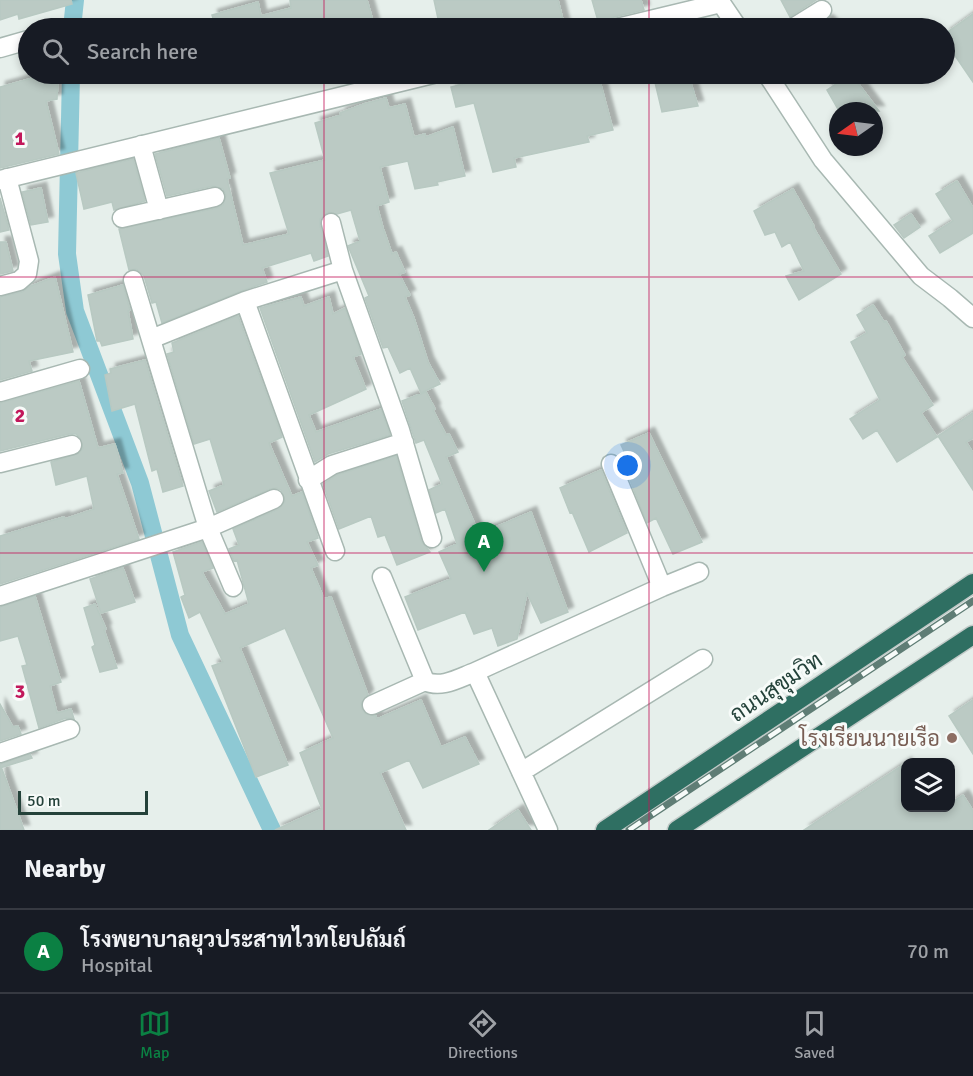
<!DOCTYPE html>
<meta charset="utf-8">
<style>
body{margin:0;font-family:Signika,Sarabun,sans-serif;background:#20242c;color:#f1f3f6}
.controls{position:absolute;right:18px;bottom:18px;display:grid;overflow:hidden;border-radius:12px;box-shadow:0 3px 9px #0003}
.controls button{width:54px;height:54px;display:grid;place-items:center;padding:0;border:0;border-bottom:2px solid #363941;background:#171b24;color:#f1f3f6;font:30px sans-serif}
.compass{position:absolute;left:829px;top:102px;width:54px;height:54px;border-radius:50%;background:#171b24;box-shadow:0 3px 9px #0003;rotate:256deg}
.scale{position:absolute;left:18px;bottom:15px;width:130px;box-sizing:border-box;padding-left:6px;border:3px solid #24423a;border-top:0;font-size:16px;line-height:21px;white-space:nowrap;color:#24423a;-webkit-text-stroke:4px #f7fbf9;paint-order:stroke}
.you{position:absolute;left:628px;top:466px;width:21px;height:21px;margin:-15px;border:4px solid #fff;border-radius:50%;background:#1a73e8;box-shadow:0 0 0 9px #1a73e833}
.badge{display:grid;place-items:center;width:39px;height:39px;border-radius:50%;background:#0b8043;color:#fff;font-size:20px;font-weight:700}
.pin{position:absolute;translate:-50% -50px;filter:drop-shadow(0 2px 3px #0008)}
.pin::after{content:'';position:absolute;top:32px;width:21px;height:18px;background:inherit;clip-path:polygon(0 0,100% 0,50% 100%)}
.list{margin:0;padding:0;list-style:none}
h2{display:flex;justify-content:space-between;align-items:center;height:78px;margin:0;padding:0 24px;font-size:26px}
h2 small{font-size:20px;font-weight:400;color:#9ea1a6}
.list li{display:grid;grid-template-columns:39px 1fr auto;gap:18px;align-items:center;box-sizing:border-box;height:84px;padding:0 24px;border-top:2px solid #363941}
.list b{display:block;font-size:22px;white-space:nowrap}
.list p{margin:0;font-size:20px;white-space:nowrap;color:#9ea1a6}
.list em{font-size:20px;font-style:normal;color:#9ea1a6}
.icon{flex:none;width:33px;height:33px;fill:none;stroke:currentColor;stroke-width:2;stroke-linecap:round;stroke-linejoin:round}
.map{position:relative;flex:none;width:973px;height:830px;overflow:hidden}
.search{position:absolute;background:#171b24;box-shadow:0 3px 9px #0003;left:18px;right:18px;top:18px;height:66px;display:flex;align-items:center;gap:15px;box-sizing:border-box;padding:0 21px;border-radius:33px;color:#9ea1a6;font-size:22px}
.sheet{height:162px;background:#171b24}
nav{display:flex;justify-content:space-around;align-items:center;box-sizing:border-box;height:84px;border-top:2px solid #363941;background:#171b24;font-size:16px;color:#9ea1a6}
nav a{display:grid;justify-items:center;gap:3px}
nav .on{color:#0b8043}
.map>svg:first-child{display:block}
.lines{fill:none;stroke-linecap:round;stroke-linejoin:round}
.canal{stroke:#8ec9d4;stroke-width:18}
.building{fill:#bbcac4;stroke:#b8c9c2;stroke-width:1.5;filter:url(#shadow)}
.minor-casing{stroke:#a8b8b2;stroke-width:21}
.highway-casing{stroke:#c2cac8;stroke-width:21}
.minor{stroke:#fff;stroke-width:18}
.highway{stroke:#2f6f62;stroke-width:18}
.rail-casing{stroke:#5f7d75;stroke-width:7}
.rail{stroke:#f7fbf9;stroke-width:4.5;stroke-dasharray:14;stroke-linecap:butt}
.grid{fill:none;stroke:#c2185b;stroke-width:1.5;stroke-opacity:0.55}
.education-dot{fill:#8d6e63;stroke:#f7fbf9;stroke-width:2}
.labels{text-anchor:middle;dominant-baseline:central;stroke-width:6;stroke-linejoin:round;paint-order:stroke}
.street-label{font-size:22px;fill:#24423a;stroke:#f7fbf9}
.education-label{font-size:22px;fill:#785e54;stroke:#f7fbf9;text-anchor:end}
.grid-label{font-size:20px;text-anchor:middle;font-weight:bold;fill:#c2185b;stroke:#f7fbf9;stroke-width:6;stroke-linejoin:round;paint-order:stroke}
</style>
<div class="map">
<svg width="973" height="830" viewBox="0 0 973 830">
<defs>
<filter id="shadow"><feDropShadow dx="5.5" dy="-5.5" stdDeviation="1.5" flood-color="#0004"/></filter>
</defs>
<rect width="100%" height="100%" fill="#e6efeb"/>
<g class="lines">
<path class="canal" d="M72 28 75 0
M71 74 67 254 75 311 140 483 180 635 272 830"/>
</g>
<path class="building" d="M0 0H71L72 4 19 19 18 14 0 20Z
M290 0H367L375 28H216L212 15 258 2 261 16 291 8Z
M434 0H558L565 28H440Z
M592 0H641L644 10 614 17 609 20 606 28H600Z
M781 0H816L790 17Z
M973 14V82L945 41V34Z
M827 20 836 28H814Z
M33 74H58L57 99 46 101 59 154 0 168V87L33 78Z
M503 74H598L613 130 587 136 589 142 514 158 516 167 493 172 474 103 456 107 451 87Z
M653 74H688L698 106 662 112Z
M851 74 879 111H839L827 90Z
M386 98 389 108 405 104 414 137 425 134 426 137 453 127 465 176 437 182 438 185 415 189 408 161 380 167 389 202 377 206 383 228 392 254 396 252 405 272 399 274 410 295 405 297 414 318 428 362 440 384 421 393 410 368 400 373 388 347 383 348 365 298 369 296 348 246 360 241 351 210 337 214 328 212 320 219V226L328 256 314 261 311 253 262 268 267 282 241 291 162 323 156 302 152 303 144 276 136 269 129 270 119 229 217 208 223 205 226 195 223 189 213 186 167 196 155 154 219 138 230 178 227 179 243 245 289 234 270 173 325 160 315 123 341 115 340 113 364 104Z
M133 159 145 201 114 210 112 202 84 209 76 173Z
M957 181 973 208V233L940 253 929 236 953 221 936 194Z
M41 188 48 222 31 225 22 192Z
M793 189 814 226 813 227 841 274 799 300 786 276 804 271 790 242 782 247 775 232 765 235 754 211Z
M0 198 9 230 0 232Z
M911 214 920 227 904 238 894 225Z
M0 242H6L13 271 0 274Z
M55 277 73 352 29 361 32 371 0 380V297L22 292 31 286Z
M123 285 130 310 128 311 133 339 102 346 100 341H97L88 295Z
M301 297 304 306 329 297 333 314 345 308 361 354 353 357 366 389 309 415 316 432 381 409 390 435 328 454 315 462 260 308Z
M873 305 884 322 886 321 905 355 902 357 933 405 921 413 937 437 897 462 877 430 863 439 850 419 880 400 851 342 867 333 857 315Z
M238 316 282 437 269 443 292 496 302 492 318 538 307 542 318 565 311 568 324 599 331 597 368 695 361 703 362 710 366 714 376 716 377 719 421 700 441 747 465 737 479 764 423 788 409 760 380 773 406 830H275L322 809 300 753 333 738 285 628 240 648 288 765 256 777 212 666 223 662 200 612 189 618 181 597 185 595 173 552 202 542 213 568 202 572 225 614 249 604 237 560 234 561 229 549 239 545 233 529 279 509 285 501 281 490 276 488 270 489 217 512 209 491 224 485 210 439 194 444 167 354 174 352 172 343Z
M145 360 183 486 163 492 157 469 152 471 135 404 112 411 105 375 111 373 110 369Z
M79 381 98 448 115 444 123 473 117 474 139 539 0 584V536L64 517 65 519 94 509 87 476 56 485 51 462 79 453 83 448 80 438 76 434H69L0 451V403Z
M426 392 435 409 433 410 446 435 449 434 458 452 446 457 479 534 531 512 568 612 541 623 527 593 517 639 498 646 492 628 474 634 465 612 418 630 405 597 451 579 439 552 457 544 445 509 436 513 429 490 442 484 424 440 416 443 402 401Z
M973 413V438L966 442 973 453V490L938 436Z
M649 433 702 542 673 554 656 518 647 523 622 460 627 458 621 445Z
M396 456 421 541 430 552 397 565 385 535 378 537 371 516 339 529 323 484 337 475Z
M601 470 627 533 589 552 572 512 570 513 560 488Z
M123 568 135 602 101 613 90 579Z
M35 596 61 682 50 686 57 713 71 709 74 719 66 718 39 728 22 666 27 665 18 636 0 641V607Z
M95 604 106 629 104 630 117 668 100 672 92 647 95 645 84 608Z
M973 700V754L949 716Z
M0 704 13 727 18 726 21 734 0 741Z
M30 754 32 758 0 768V764Z
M906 763V807H951V803L963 795 973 811V830H804Z
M0 769H2L24 830H0Z
M518 810 531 830H489Z"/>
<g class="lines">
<defs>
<path id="minor" d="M719 0 738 28
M617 28 721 3
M793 28 822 10
M0 48 28 40
M767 74 823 160 921 276 950 298 973 318
M141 145 159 210
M0 180 433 74
M122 218 215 197
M331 223 343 270 400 430 432 538
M133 280 208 528 233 587
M0 286 19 281 27 274 29 261 7 178
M245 301 335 551
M151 339 245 301 343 270
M0 392 80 369
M0 463 72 445
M308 480 332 465 404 442
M382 577 425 681C441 689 459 678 475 672L548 830
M662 587 699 572
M0 596 208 528 274 499
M475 672 662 587 611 464
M372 705 425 681
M0 753 70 729
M521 772 703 659"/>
<path id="highway" d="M605 830 973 583
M677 830 973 635"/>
</defs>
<use href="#minor" class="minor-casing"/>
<use href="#highway" class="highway-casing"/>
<use href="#minor" class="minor"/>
<use href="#highway" class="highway"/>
<defs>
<path id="rail" d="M629 830 973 601"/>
</defs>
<use href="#rail" class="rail-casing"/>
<use href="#rail" class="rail"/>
</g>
<path class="grid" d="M324 0V28M649 0V28M324 74V830M649 74V830M0 277H973M0 553H973"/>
<circle class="education-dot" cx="952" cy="738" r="6"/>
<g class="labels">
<g class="street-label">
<text transform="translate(776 687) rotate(-34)">ถนนสุขุมวิท</text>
</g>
<g class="education-label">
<text x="940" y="738">โรงเรียนนายเรือ</text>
</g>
</g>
<g class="grid-label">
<text x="20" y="145">1</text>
<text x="20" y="422">2</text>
<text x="20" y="698">3</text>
</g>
</svg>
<div class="controls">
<button><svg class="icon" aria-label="layers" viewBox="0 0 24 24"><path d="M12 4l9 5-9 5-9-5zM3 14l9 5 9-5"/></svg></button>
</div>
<svg class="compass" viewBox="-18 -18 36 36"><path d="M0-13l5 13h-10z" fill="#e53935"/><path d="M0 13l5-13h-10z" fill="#9ea1a6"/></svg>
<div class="scale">50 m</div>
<div class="you"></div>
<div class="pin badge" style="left:484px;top:572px">A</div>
<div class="search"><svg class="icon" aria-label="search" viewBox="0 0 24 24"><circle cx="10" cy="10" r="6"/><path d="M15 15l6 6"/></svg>Search here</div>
</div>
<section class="sheet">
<h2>Nearby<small></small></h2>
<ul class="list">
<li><span class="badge">A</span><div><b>โรงพยาบาลยุวประสาทไวทโยปถัมถ์</b><p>Hospital</p></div><em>70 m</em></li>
</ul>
</section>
<nav>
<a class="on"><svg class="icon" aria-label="map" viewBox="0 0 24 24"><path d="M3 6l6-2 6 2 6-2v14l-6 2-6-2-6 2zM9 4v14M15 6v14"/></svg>Map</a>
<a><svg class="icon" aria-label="directions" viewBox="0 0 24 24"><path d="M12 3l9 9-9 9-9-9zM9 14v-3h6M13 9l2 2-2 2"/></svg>Directions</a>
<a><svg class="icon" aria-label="saved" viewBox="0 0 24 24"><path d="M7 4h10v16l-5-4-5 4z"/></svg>Saved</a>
</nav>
